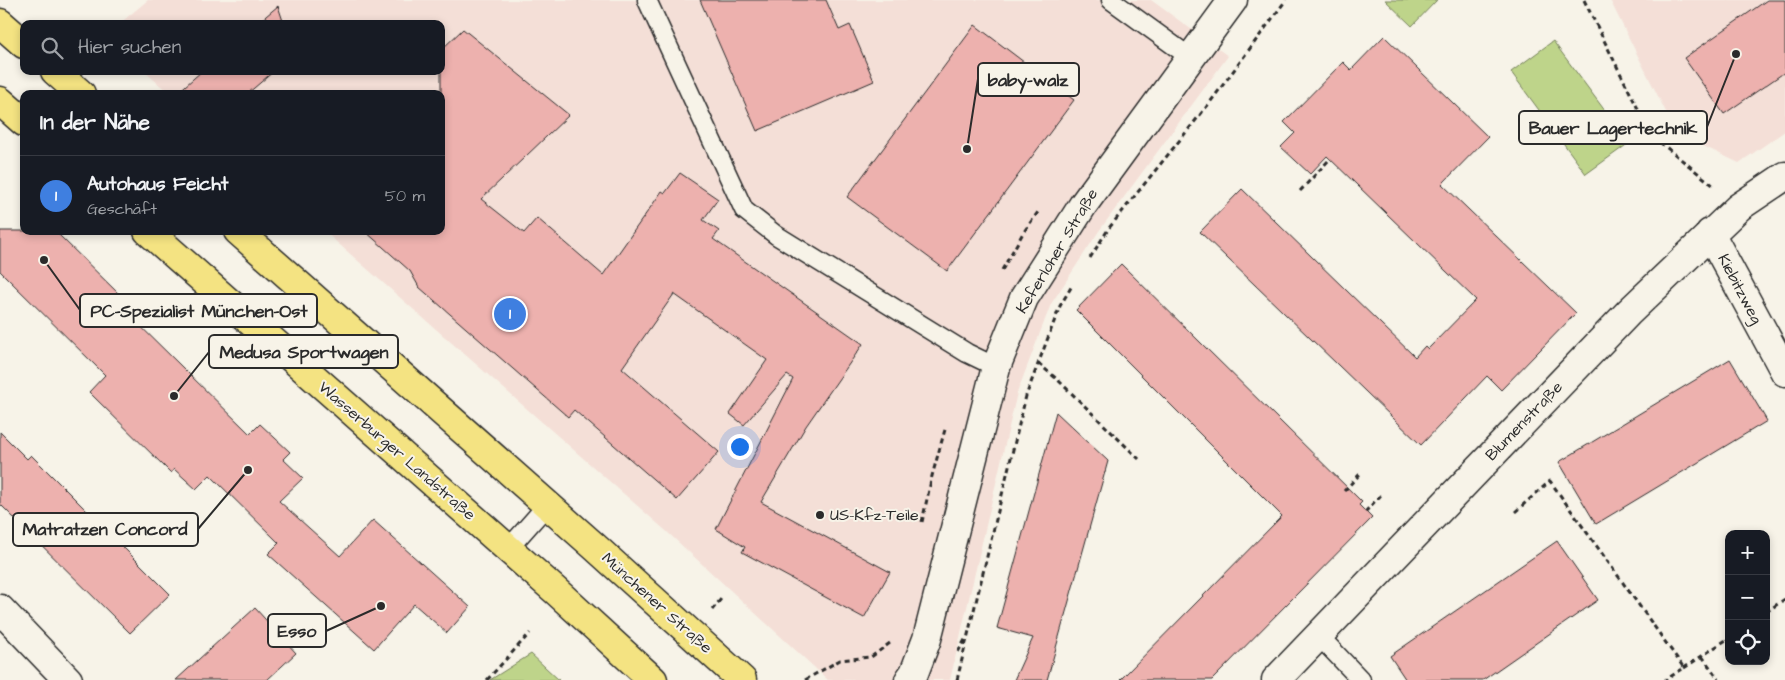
<!DOCTYPE html>
<html lang="de">
<meta charset="utf-8">
<style>
body{margin:0;font-family:"Architects Daughter",sans-serif;background:#20242c;color:#f1f3f6}
.controls{position:absolute;right:15px;bottom:15px;display:grid;overflow:hidden;border-radius:10px;box-shadow:0 2px 8px #0003}
.controls button{width:45px;height:45px;display:grid;place-items:center;padding:0;border:0;border-bottom:1px solid #363941;background:#171b24;color:#f1f3f6;font:25px sans-serif}
.you{position:absolute;left:739px;top:446px;width:18px;height:18px;margin:-12px;border:4px solid #fff;border-radius:50%;background:#1a73e8;box-shadow:0 0 0 8px #1a73e833}
.badge{display:grid;place-items:center;width:32px;height:32px;border-radius:50%;background:#98999b;color:#fff;font-size:16px;font-weight:700}
.pin{position:absolute;translate:-50% -50%;border:2px solid #fff;box-shadow:0 1px 5px #0006}
.list{margin:0;padding:0;list-style:none}
h2{display:flex;justify-content:space-between;align-items:center;height:65px;margin:0;padding:0 20px;font-size:21px}
h2 small{font-size:16px;font-weight:400;color:#9ea1a6}
.list li{display:grid;grid-template-columns:32px 1fr auto;gap:15px;align-items:center;box-sizing:border-box;height:80px;padding:0 20px;border-top:1px solid #363941}
.list b{display:block;font-size:19px;white-space:nowrap}
.list p{margin:0;font-size:16px;white-space:nowrap;color:#9ea1a6}
.list em{font-size:16px;font-style:normal;color:#9ea1a6}
.icon{flex:none;width:28px;height:28px;fill:none;stroke:currentColor;stroke-width:2;stroke-linecap:round;stroke-linejoin:round}
.map{position:relative;flex:none;width:1785px;height:680px;overflow:hidden}
.search{position:absolute;background:#171b24;box-shadow:0 2px 8px #0003;left:20px;top:20px;width:425px;height:55px;display:flex;align-items:center;gap:12px;box-sizing:border-box;padding:0 18px;border-radius:10px;color:#9ea1a6;font-size:19px}
.panel{position:absolute;background:#171b24;box-shadow:0 2px 8px #0003;left:20px;top:90px;width:425px;height:145px;border-radius:10px}
.map>svg:first-child{display:block}
.built{fill:#f4dfd7}
.green{fill:#bed48a;stroke:#74805a}
.building{fill:#edb1ae;stroke:#2b2b2b}
.lines{fill:none;stroke-linecap:round;stroke-linejoin:round}
.service-casing{stroke:#2b2b2b;stroke-width:21}
.minor-casing{stroke:#2b2b2b;stroke-width:31}
.primary-casing{stroke:#2b2b2b;stroke-width:31}
.path{stroke:#2b2b2b;stroke-width:3;stroke-dasharray:5 4;stroke-linecap:butt}
.service{stroke:#f7f3e8;stroke-width:18}
.minor{stroke:#f7f3e8;stroke-width:28}
.primary{stroke:#f4e382;stroke-width:28}
.poi-dot{fill:#2b2b2b;stroke:#f7f3e8;stroke-width:2}
.labels{text-anchor:middle;dominant-baseline:central;stroke-width:4;stroke-linejoin:round;paint-order:stroke}
.street-label{font-size:16px;fill:#2b2b2b;stroke:#f7f3e8}
.poi-label{font-size:16px;fill:#2b2b2b;stroke:#f7f3e8;text-anchor:start}
.leader{fill:none;stroke:#2b2b2b;stroke-width:2}
.callout-dot{fill:#2b2b2b;stroke:#f7f3e8;stroke-width:2}
.callout{fill:#f7f3e8;stroke:#2b2b2b;stroke-width:2}
.callout-label{font-size:18px;text-anchor:middle;font-weight:bold;fill:#2b2b2b}
</style>
<div class="map">
<svg width="1785" height="680" viewBox="0 0 1785 680">
<rect width="100%" height="100%" fill="#f7f3e8"/>
<filter id="ink" filterUnits="userSpaceOnUse"><feTurbulence type="fractalNoise" baseFrequency=".02" numOctaves="2"/><feDisplacementMap in="SourceGraphic" scale="10" xChannelSelector="R" yChannelSelector="G"/><feConvolveMatrix kernelMatrix="1 2 1 2 8 2 1 2 1" color-interpolation-filters="sRGB"/></filter>
<g filter="url(#ink)">
<path class="built" d="M148 0H1151L1228 56 1099 231 1051 304 1017 393 950 680H828L665 530 324 231H441V94H170L144 71H441V24H119Z
M1610 0H1785V131L1739 163 1697 143 1666 112Z"/>
<path class="green" d="M1385 0H1437L1412 26Z
M1553 41 1629 143 1586 174 1511 72Z
M531 654 559 680H490Z"/>
<path class="building" d="M700 0H826L839 30 850 25 874 81 757 131Z
M1767 0H1785V72L1724 114 1684 58Z
M278 6 284 24H256L266 16Z
M975 25 1074 100 947 271 847 197Z
M463 29 569 115 481 199 524 233 537 218 603 275 662 191 665 193 680 173 718 199 703 220 719 231 713 239 863 344 806 426 761 502 890 572 864 618 742 552 745 547 716 529 793 379 787 375 744 425 730 414 767 360 674 294 622 368 719 452 677 500 574 410 568 417 419 287 410 271 365 231H441V50Z
M1384 36 1488 137 1442 184 1576 313 1501 390 1487 376 1421 445 1200 232 1242 189 1415 357 1425 346 1428 349 1476 300 1327 156 1310 174 1281 147 1295 133 1284 122 1343 62 1351 70Z
M202 71H274L247 94H176Z
M0 231H55L122 297 117 303 250 434 260 424 290 452 283 459 303 478 279 501 340 556 373 520 470 607 447 633 414 604 374 649 268 554 279 543 210 475 196 489 174 469 171 473 89 392 105 375 0 271Z
M1121 264 1362 502 1359 505 1372 518 1212 680H1120L1282 516 1076 310Z
M1730 359 1767 421 1596 524 1559 462Z
M1056 412 1108 461 1047 680H1014L1033 638 997 628Z
M0 432 27 459 31 455 170 594 130 633 0 504Z
M1557 541 1598 600 1483 680H1406L1390 656Z
M255 608 296 653 267 680H176Z"/>
<g class="lines">
<defs>
<path id="service" d="M647 0 744 210 776 235 967 353 996 367
M1111 0 1191 58
M508 549 547 505
M1319 636 1361 680"/>
<path id="minor" d="M1710 233 1785 372
M0 609 68 680
M909 680 914 673 927 639 996 367 1024 298 1083 205 1233 0
M1276 680 1629 312 1739 207 1785 176"/>
<path id="primary" d="M0 23 24 44
M55 71 81 94
M0 101 24 122
M148 231 557 592 653 680
M238 231 595 547 742 680"/>
</defs>
<use href="#service" class="service-casing"/>
<use href="#minor" class="minor-casing"/>
<use href="#primary" class="primary-casing"/>
<path class="path" d="M1584 0 1651 135 1714 186
M1300 191 1330 159
M1090 258 1109 228 1208 105 1286 0
M1002 270 1023 233 1038 212
M1038 363 1059 381 1139 459
M1344 491 1360 474
M1365 512 1381 495
M1515 512 1550 481 1684 668 1665 680
M922 522 932 476 946 426
M712 610 721 599
M1766 612 1785 599
M958 652 966 638
M1702 656 1719 680
M1684 668 1729 638
M487 680 530 633
M805 680 840 660 871 657 890 643
M957 680 1026 396 1060 306 1073 284"/>
<use href="#service" class="service"/>
<use href="#minor" class="minor"/>
<use href="#primary" class="primary"/>
</g>
</g>
<circle class="poi-dot" cx="820" cy="515" r="5"/>
<g class="labels">
<g class="street-label">
<text transform="translate(1057 251) rotate(-59)">Keferloher Straße</text>
<text transform="translate(1740 289) rotate(62)">Kiebitzweg</text>
<text transform="translate(1524 421) rotate(-46)">Blumenstraße</text>
<text transform="translate(397 451) rotate(41)">Wasserburger Landstraße</text>
<text transform="translate(657 603) rotate(42)">Münchener Straße</text>
</g>
<g class="poi-label">
<text x="830" y="515">US-Kfz-Teile</text>
</g>
</g>
<path class="leader" d="M967 149L978 79M1736 54L1707 127M44 260L80 310M174 396L209 352M248 470L198 529M381 606L326 631"/>
<g class="callout-dot">
<circle cx="967" cy="149" r="5"/>
<circle cx="1736" cy="54" r="5"/>
<circle cx="44" cy="260" r="5"/>
<circle cx="174" cy="396" r="5"/>
<circle cx="248" cy="470" r="5"/>
<circle cx="381" cy="606" r="5"/>
</g>
<g class="callout">
<rect x="978" y="63" width="101" height="33" rx="5"/>
<rect x="1519" y="111" width="188" height="33" rx="5"/>
<rect x="80" y="294" width="237" height="33" rx="5"/>
<rect x="209" y="335" width="189" height="33" rx="5"/>
<rect x="13" y="513" width="185" height="33" rx="5"/>
<rect x="268" y="614" width="58" height="33" rx="5"/>
</g>
<g class="callout-label">
<text x="1028" y="86">baby-walz</text>
<text x="1613" y="134">Bauer Lagertechnik</text>
<text x="199" y="317">PC-Spezialist München-Ost</text>
<text x="304" y="358">Medusa Sportwagen</text>
<text x="105" y="535">Matratzen Concord</text>
<text x="297" y="637">Esso</text>
</g>
</svg>
<div class="controls">
<button>+</button>
<button>−</button>
<button><svg class="icon" aria-label="locate" viewBox="0 0 24 24"><circle cx="12" cy="12" r="6"/><path d="M12 2v4M12 18v4M2 12h4M18 12h4"/></svg></button>
</div>
<div class="you"></div>
<div class="pin badge" style="left:510px;top:314px;background:#3f7fe0">1</div>
<div class="search"><svg class="icon" aria-label="search" viewBox="0 0 24 24"><circle cx="10" cy="10" r="6"/><path d="M15 15l6 6"/></svg>Hier suchen</div>
<section class="panel">
<h2>In der Nähe<small></small></h2>
<ul class="list">
<li><span class="badge" style="background:#3f7fe0">1</span><div><b>Autohaus Feicht</b><p>Geschäft</p></div><em>50 m</em></li>
</ul>
</section>
</div>
